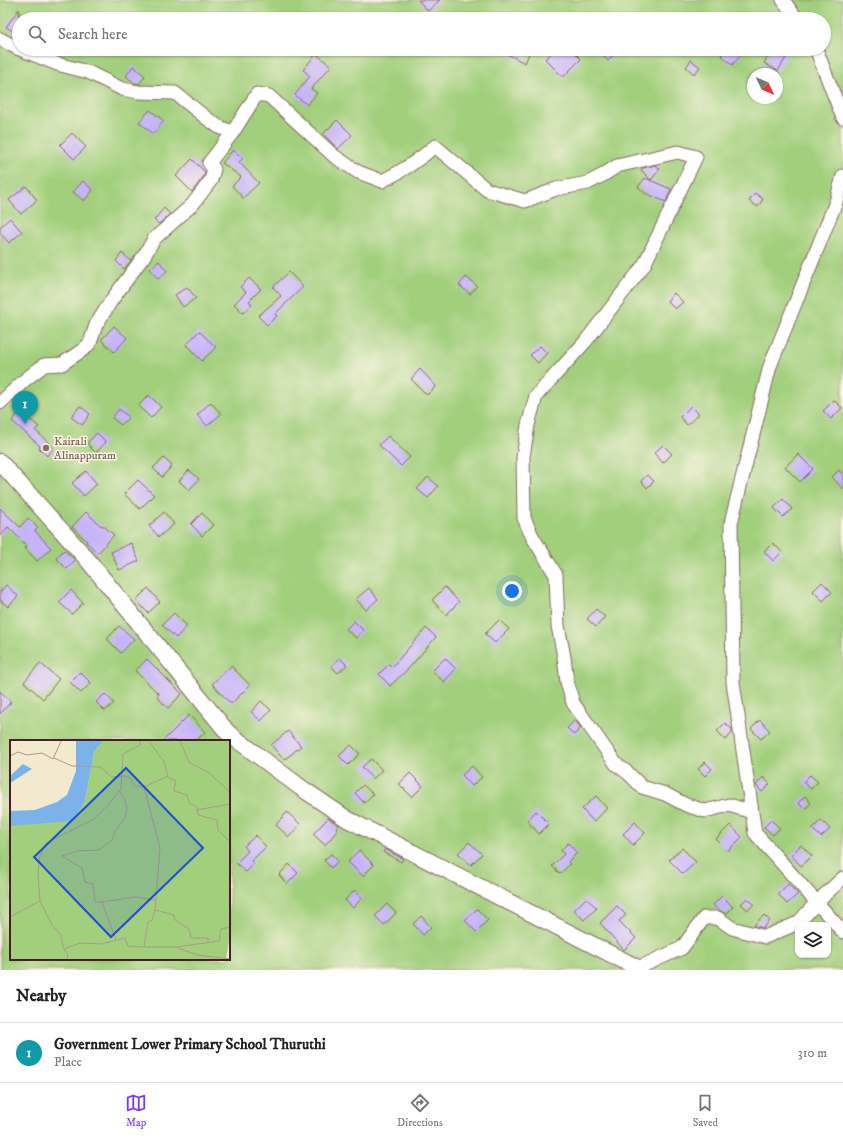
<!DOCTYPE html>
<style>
body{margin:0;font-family:"IM FELL DW Pica",serif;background:#f6f6f6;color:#222}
.controls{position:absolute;right:12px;bottom:12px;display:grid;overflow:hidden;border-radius:8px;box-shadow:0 1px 3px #0004}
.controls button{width:36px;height:36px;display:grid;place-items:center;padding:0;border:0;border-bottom:1px solid #e0e0e0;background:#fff;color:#222;font:20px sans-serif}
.compass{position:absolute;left:747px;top:68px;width:36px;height:36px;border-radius:50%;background:#fff;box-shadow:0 1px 3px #0004;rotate:134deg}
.you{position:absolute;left:512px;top:591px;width:14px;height:14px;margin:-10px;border:3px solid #fff;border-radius:50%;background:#1a73e8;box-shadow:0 0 0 6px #1a73e833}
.badge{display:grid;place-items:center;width:26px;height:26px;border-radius:50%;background:#7c3aed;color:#fff;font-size:13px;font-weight:700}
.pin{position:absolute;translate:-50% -33px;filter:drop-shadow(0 1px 2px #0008)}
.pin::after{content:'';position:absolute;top:21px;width:14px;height:12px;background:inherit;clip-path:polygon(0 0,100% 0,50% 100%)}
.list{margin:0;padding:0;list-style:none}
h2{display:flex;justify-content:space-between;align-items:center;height:52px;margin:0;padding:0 16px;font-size:17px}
h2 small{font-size:13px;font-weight:400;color:#767676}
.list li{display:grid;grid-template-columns:26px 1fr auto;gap:12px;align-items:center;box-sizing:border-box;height:60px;padding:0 16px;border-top:1px solid #e0e0e0}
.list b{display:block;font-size:15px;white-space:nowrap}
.list p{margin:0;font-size:13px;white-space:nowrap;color:#767676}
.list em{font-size:13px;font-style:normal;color:#767676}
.icon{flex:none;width:22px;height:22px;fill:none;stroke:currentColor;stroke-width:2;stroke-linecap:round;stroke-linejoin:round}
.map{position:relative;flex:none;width:843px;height:970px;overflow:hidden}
.search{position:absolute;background:#fff;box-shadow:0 1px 3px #0004;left:12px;right:12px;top:12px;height:44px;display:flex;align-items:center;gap:10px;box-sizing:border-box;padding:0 14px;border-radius:22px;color:#767676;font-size:15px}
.sheet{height:112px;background:#fff}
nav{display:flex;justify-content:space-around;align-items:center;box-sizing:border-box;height:56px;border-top:1px solid #e0e0e0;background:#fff;font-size:11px;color:#767676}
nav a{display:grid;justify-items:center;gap:2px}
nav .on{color:#7c3aed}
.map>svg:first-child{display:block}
.green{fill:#a1cf7c;stroke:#767754;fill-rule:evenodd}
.building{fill:#c6b3f9}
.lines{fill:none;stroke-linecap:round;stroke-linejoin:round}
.minor-casing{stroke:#856664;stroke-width:15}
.major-casing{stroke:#856664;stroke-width:18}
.minor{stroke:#fff;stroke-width:13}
.major{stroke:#fff;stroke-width:16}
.education-dot{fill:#8d6e63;stroke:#fcf5e5;stroke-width:1.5}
.labels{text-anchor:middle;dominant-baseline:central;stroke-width:3;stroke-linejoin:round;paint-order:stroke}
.education-label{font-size:12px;fill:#785e54;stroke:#fcf5e5;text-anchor:start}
.inset-road{fill:none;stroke:#af988d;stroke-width:1}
.view{fill:#1d4ed8;fill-opacity:0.15;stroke:#1d4ed8;stroke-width:2}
.inset-edge{fill:none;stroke:#4a1f2b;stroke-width:2}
</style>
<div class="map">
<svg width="843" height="970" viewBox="0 0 843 970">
<rect width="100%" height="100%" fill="#fcf5e5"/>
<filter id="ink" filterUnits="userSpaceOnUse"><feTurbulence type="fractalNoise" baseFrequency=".025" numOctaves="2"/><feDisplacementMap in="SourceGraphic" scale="8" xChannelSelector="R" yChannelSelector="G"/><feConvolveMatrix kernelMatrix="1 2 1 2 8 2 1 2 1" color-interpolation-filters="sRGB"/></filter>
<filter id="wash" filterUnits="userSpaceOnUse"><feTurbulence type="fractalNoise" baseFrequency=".012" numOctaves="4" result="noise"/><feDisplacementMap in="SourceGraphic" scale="16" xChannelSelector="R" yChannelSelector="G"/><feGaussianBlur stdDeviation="0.9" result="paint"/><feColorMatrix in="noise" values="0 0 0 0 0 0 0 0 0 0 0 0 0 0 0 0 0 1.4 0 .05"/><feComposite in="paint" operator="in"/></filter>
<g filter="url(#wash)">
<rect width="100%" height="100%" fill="#f2e9ce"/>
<path class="green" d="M0 0H843V970H0ZM19 19H824V49H19ZM753 74H777V98H753ZM11 741H229V959H11ZM798 925H828V955H798Z"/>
<g id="blocks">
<path class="building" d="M418 0H440L428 11Z
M19 9V35L6 27Z
M497 49H531L525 63Z
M556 49H571L581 59 563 77 545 59Z
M597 49H620L608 61Z
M727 49H737L742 54 732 65 721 55Z
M772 49H791L778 71 764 63Z
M316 54 331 66 311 89 317 93 307 105 295 95 310 76 303 70Z
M691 60 700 67 694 74 686 67Z
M133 66 145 76 139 84 134 83 126 76Z
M150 110 164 121 153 134 139 122Z
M337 120 352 135 338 149 323 134Z
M72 133 86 147 74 159 60 145Z
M233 150 243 158 239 162 259 183 243 198 232 186 241 177 222 163Z
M192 159 205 172 204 176 192 192 176 176Z
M655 165 660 169 651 180 641 170 643 168Z
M645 178 671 189 666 202 645 193 638 187Z
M83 181 93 190 84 201 73 192Z
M26 186 37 200 21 214 9 200Z
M755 193 763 199 758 207 749 201Z
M164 208 170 214 159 224 154 220Z
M10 218 22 232 9 243 0 233V227Z
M122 253 131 261 124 269 116 261Z
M159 261 167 271 158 279 150 269Z
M289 272 303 287 275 314 277 316 267 325 258 316 281 296 273 287Z
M466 277 477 286 470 294 459 285Z
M249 278 261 289 249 301 252 305 243 313 234 304 246 292 240 287Z
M187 287 196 298 183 307 175 295Z
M674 293 683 302 675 309 667 301Z
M114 326 127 338 114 352 101 340Z
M199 331 216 347 202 361 186 345Z
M540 346 547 353 538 363 530 355Z
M420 369 436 386 427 395 411 379Z
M149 395 161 407 151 418 138 406Z
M834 400 842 408 831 419 823 411Z
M211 402 221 414 207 426 197 415Z
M80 406 90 414 82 425 71 417Z
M691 406 699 414 687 425 680 417Z
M119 409 129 417 121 425 112 418Z
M20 411 39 427 35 430 54 448 47 456 39 448 40 446 12 421Z
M97 433 106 442 96 453 88 445V442Z
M388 436 410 457 401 466 379 445Z
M663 445 672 454 663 463 654 453Z
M798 454 813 469 800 482 785 467Z
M164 458 172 466 162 477 153 468Z
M189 470 199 479 189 490 179 481Z
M839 470 843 475V489L832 477Z
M86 471 97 484 84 496 72 483Z
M647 475 654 481 647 488 641 481Z
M428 477 438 486 428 498 417 489Z
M138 480 154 495 140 509 124 494Z
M783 499 792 509 783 517 774 508Z
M0 508 20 527 28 518 38 528 35 531 51 548 37 561 25 548 27 546 8 527 0 536Z
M86 512 101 526 102 525 114 535 98 553 86 542 87 541 72 527Z
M164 512 174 524 159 537 149 526Z
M202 513 213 525 202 536 191 524Z
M131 543 139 561 119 570 111 552Z
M773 543 782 552 773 561 764 551Z
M64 550 75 560 67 569 56 558Z
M822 582 832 592 823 601 813 591Z
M6 585 18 596 8 607 0 600V592Z
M445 587 459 602 446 615 432 600Z
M148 588 160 602 148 613 136 600Z
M369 588 378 599 366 610 356 599Z
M71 590 83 603 72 614 59 602Z
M596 609 605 617 596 627 587 619Z
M174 613 187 626 176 638 162 625Z
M499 620 509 629 495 643 485 634Z
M354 621 363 630 356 638 346 629Z
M119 626 134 639 121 653 107 639Z
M426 628 436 637 410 667 390 686 379 674 389 664 392 667Z
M340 658 347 665 338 673 331 666Z
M445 658 456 669 444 682 432 671Z
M147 659 182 694 168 708 157 697 159 694 135 671Z
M40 663 59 679 43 699 24 682Z
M231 666 250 685 231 704 212 684Z
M80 672 91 683 81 693 70 682Z
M0 691 11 702 0 714Z
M105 694 114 703 105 711 96 702Z
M261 701 271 710 261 721 251 712Z
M189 715 205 732 196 741H163Z
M575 720 581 728 574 735 567 728Z
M760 720 770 731 761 739 751 729Z
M725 723 732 729V733L726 740 717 731Z
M288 731 301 746 284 760 271 745Z
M351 745 360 754 348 765 339 756Z
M371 759 382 770 373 779 362 767Z
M705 762 712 769 705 776 698 769Z
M472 766 482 777 472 786 462 775Z
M410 773 423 786 412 797 399 784Z
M810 775 818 782 811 789 803 782Z
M763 777 770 784 762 792 756 785Z
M363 785 373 794 364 803 355 793Z
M596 796 607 808 594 822 582 809Z
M805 796 811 803 805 809 798 803Z
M536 811 549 824 539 834 527 821Z
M287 812 300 824 289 837 276 825Z
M328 818 339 825 336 828 338 830 325 845 313 834Z
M771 820 780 828 773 835 764 827Z
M821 820 830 829 821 837 812 829Z
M635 822 645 833 633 845 623 834Z
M730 825 742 837 728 851 716 839Z
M256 835 266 847 251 861 254 864 246 872 236 863 248 851 244 846Z
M469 842 482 854 471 865 458 853Z
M568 843 577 853 568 862 570 864 560 874 552 866 564 854 561 850Z
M801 845 812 856 801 866 791 855Z
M682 848 696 862 683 874 669 860Z
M385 849 403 859 401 862 383 852Z
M359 850 374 865 363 876 348 862Z
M331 854 338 861 331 868 324 860Z
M289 864 298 873 287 884 279 875Z
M788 884 798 894 787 904 778 894Z
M355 890 362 898 353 908 345 900Z
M722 896 733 907 726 914 718 910 713 905Z
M586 898 597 908 584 920 574 910Z
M747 898 754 904 748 910 741 904Z
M387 904 396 913 384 925 375 916Z
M617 906 626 915 619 921 636 938 624 950 600 923Z
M477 909 488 920 476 932 465 920Z
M764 915 770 921 763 928 756 926 754 925Z
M421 916 431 927 423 935 413 924Z"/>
</g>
</g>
<g filter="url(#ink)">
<use href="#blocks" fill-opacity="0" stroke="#856664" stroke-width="1"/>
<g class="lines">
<defs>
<path id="minor" d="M783 0 797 19
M0 39 19 49
M20 49 57 64 88 72 122 89 138 92 175 93 205 117 219 127 233 132 257 94 269 96 334 156 358 172 382 181C403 171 418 161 435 146L487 190 525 201 556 189 588 183 603 175 617 166 678 152 696 157 644 265 585 342 536 396 528 425 523 457 524 518 532 536 556 575 558 626 564 657 567 682 573 703 616 764 628 773 642 787 665 794 686 805 705 811 729 805 752 812
M816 49 843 118
M843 176 836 202 770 366 731 523 733 682 755 833 843 932
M0 403 26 379 44 365 62 364 84 349 90 343 96 325 111 301 144 256 154 239 193 204 211 180 214 169 209 163 233 132
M638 968 682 948 704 918H718L732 928 765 937 798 923 819 900 843 878"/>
<path id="major" d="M0 462 87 559 228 733 300 787 347 819 638 968 637 970"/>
</defs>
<use href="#minor" class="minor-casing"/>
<use href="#major" class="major-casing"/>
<use href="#minor" class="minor"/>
<use href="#major" class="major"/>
</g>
</g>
<circle class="education-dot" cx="46" cy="448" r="4"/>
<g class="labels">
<g class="education-label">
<text x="54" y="441">Kairali<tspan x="54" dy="14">Alinappuram</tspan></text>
</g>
</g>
<g transform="translate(10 740)">
<rect width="220" height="220" fill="#f2e9ce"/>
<path d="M93 1H220V195L216 219H0V86L75 61 84 12Z" fill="#a1cf7c"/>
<path d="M66 1H93L84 12 75 61 69 71 61 81 0 86V71L25 70 47 62 57 55 66 31ZM13 24 22 29 0 43V36Z" fill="#7bb2ea"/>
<path class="inset-road" d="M139 1 154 22 158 36 134 47 150 108 145 170 142 180 138 182 134 207H166L187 215 220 219M170 1 179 22 199 33 220 52M0 16 8 12 17 15 32 13 43 19 51 1M44 18 62 26 90 27 102 37 115 36 120 38 124 46 134 47M157 37 166 41 164 51 177 55 179 63 187 67 188 75 207 80 208 90 220 102M187 70 220 64M220 139V156M92 162 125 157 145 160M145 170 164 175 165 180 179 189 181 198H198V203M0 177 30 161M106 200 92 162H85L83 144 75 142 72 128 52 116 67 111 89 110 102 100 105 91 115 78 117 68 114 58 109 51M167 207 209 201 211 189 220 187M54 209 50 194 42 185 30 161 28 133 30 116 36 103 84 79 98 65 111 49 113 14 130 5V1M57 219 58 215 54 209 70 203 91 204 115 198 118 206 134 207"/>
<path class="view" d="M116 28 193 108 101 197 24 117Z"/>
<rect width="220" height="220" class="inset-edge"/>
</g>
</svg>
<div class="controls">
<button><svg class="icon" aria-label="layers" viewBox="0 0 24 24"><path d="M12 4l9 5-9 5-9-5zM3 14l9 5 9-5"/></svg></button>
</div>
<svg class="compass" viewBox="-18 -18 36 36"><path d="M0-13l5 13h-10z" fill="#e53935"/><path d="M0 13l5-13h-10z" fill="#767676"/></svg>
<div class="you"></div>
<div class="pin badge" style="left:25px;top:424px;background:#0f9aa8">1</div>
<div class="search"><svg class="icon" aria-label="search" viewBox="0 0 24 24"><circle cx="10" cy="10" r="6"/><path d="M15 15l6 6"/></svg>Search here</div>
</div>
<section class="sheet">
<h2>Nearby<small></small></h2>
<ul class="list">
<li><span class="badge" style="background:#0f9aa8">1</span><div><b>Government Lower Primary School Thuruthi</b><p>Place</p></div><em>310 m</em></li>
</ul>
</section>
<nav>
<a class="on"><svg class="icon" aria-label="map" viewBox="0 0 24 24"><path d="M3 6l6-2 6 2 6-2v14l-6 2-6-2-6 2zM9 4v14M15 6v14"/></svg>Map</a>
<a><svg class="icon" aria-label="directions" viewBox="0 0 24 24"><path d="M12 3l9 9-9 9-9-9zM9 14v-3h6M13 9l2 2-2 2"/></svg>Directions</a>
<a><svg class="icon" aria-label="saved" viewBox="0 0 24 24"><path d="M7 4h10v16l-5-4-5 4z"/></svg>Saved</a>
</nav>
